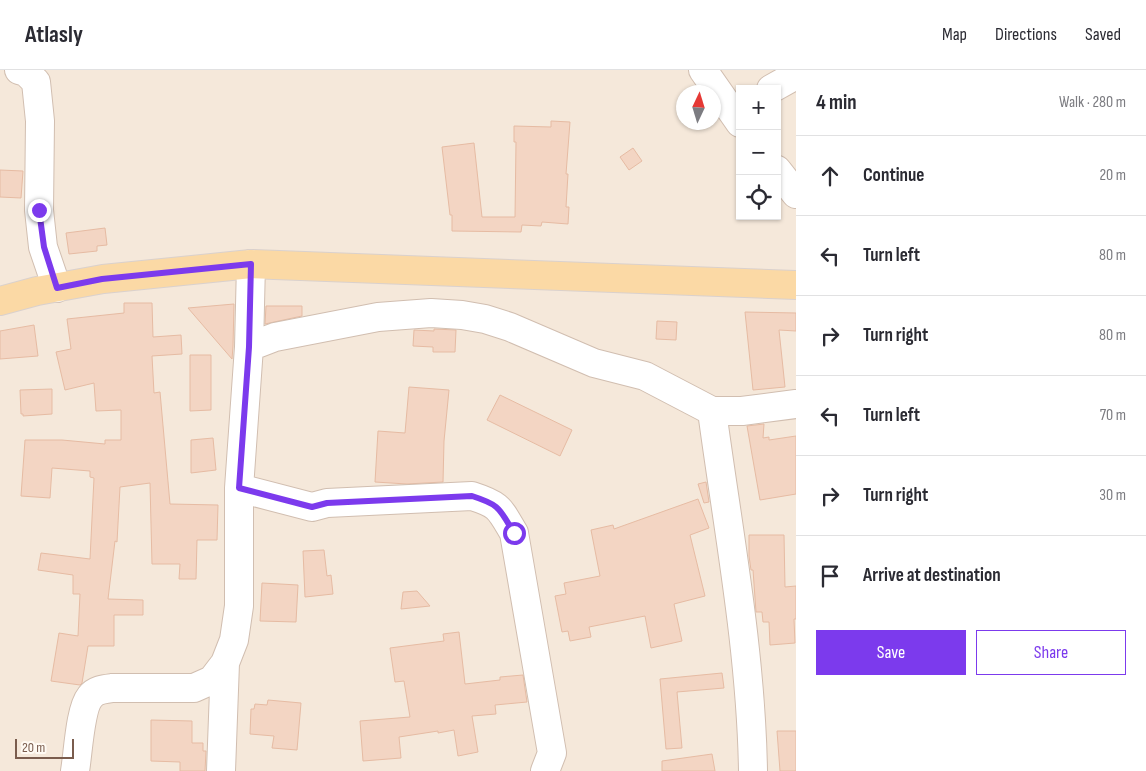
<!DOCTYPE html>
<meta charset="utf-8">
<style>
body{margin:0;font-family:"Sofia Sans Condensed",sans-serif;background:#f2f2f3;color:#2b2b33}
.controls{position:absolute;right:15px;top:15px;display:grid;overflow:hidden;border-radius:0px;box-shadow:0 1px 4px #0004}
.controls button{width:45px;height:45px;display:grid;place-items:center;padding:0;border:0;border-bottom:1px solid #e1e1e2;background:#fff;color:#2b2b33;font:25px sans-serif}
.compass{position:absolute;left:676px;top:15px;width:45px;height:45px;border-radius:50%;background:#fff;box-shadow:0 1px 4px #0004;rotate:4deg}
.scale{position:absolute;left:15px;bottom:12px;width:59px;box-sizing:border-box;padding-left:5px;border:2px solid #7a5c4d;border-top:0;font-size:14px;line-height:18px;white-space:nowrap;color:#7a5c4d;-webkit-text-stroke:4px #fffaf3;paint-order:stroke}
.stop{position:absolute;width:15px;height:15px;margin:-11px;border:4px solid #7c3aed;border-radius:50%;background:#fff}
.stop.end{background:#7c3aed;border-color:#fff;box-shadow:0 1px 5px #0008}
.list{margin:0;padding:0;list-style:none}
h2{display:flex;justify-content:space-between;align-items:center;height:65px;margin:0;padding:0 20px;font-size:21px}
h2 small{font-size:16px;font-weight:400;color:#7c7c81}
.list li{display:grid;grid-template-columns:32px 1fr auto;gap:15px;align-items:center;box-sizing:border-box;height:80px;padding:0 20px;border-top:1px solid #e1e1e2}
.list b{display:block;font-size:19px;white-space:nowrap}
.list em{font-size:16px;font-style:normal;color:#7c7c81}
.actions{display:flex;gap:10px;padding:15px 20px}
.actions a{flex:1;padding:11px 0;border:1px solid #7c3aed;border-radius:0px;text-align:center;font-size:18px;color:#7c3aed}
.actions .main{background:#7c3aed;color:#fff}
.icon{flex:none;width:28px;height:28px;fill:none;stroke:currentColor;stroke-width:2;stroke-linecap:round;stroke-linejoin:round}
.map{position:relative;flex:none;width:796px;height:701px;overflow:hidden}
header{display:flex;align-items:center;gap:30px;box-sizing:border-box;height:70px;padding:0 25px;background:#fff;border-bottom:1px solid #e1e1e2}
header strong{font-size:24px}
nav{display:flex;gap:28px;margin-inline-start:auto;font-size:18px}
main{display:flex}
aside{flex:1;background:#fff}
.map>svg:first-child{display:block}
.residential{fill:#f5e8da;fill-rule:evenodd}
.building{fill:#f3d5c3;stroke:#e6bba3}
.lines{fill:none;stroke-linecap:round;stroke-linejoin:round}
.minor-casing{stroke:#d1beb0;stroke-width:30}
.major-casing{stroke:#dad1cd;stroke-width:30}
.minor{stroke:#fff;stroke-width:28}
.major{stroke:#fbd9a5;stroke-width:28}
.route{stroke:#7c3aed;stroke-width:6}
</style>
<header>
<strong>Atlasly</strong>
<nav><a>Map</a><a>Directions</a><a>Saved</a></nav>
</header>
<main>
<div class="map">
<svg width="796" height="701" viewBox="0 0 796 701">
<rect width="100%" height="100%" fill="#fdf6ec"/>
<path class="residential" d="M0 0H796V701H0ZM740 19H777V146H740ZM684 22H714V52H684Z"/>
<path class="building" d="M551 51 570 52 566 104H568L566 137H569L568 154 542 152 541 156 522 155 521 162 452 161V145H450L442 77 474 73 482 147H515L516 72H514V56L551 57Z
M633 78 642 91 629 100 620 87Z
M0 100 23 101 21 128 0 127Z
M105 158 107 175 97 176V181L69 184 66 163Z
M124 233H152L153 267 181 265 182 284 152 286 154 323 160 322 170 434 218 435 217 470H197L196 509H179L180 494H152L150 413 120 417 117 472 115 471 108 529 143 530V545H114V576H88L82 613 80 615 51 611 59 563 78 566 80 524H73V505L38 500 41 483 90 489 94 408 90 407V401L52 398 50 428 21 426 25 370H62L105 374V370H121V340L96 341 94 313 65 320 56 282 71 279 67 249 124 243Z
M234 234 233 276 232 289 188 238Z
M266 236H302V246L265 254Z
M745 242 796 243V261L779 260 785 317 753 320Z
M657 251 677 252 676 270 656 269Z
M34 255 38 286 0 289V261Z
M434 259 456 260 455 282H433V277L413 276 414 260 434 261Z
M190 285H211V340L190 341Z
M409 317 449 320 444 371 443 412 407 414 375 412 378 361 405 363Z
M52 319V344L23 346V344H21L20 320Z
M500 325 572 360 560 386 487 350Z
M764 354 763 368 769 367V370L796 366V424L760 430 747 356Z
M213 368 216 400 191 403V370Z
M706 412 709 432 704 433 698 414Z
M698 429 709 458 690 465 705 526 674 534 682 571 651 578 645 546 589 557 591 567 570 571 568 561 562 562 555 526 566 524 564 513 600 506 591 460 613 455 614 459Z
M749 465H784L785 517 796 516V549H794L795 573 770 575 769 552H763L762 542H756L753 500H751L749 486Z
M324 480 327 506 331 505 333 524 305 527 303 481Z
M262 513 298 515 296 552 260 551Z
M417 521 430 536 401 539 403 522Z
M459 562 465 614 500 610V607L523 605 527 632 495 635 496 644 472 646 478 682 458 686 454 660 438 663V661L399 667 401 688 363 691 360 651 410 647 404 611 395 612 390 578 444 571 443 564Z
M722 603 724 618 677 622 682 678 666 679 660 609Z
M268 630 301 633 297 680 272 678 274 666 250 664 251 639H254L255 634 267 635Z
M151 650 192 651V673H203V681H206L205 701H180V692L151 691Z
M777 661H796V701H780Z
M712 684 715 701H662V691Z"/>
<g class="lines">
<defs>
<path id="minor" d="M19 0 26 2 36 12 40 51 39 140 43 177 57 218
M703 0 740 53
M771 19 796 5
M777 100 796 124
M249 277 275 267 378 247 431 243 462 245 485 249 510 257 594 293 645 306 712 341H742L796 334
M712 341C728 460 751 580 753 701
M239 418 312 437 327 433 472 426C500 435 499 438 514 463L552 683 545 701
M75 701C78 684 80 639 90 627 95 620 104 619 112 618H194L212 610 225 593 234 570 239 536V418L249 277 251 194
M221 701 225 593"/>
<path id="major" d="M0 231 37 221 103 209 251 194 796 215"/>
</defs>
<use href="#minor" class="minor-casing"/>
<use href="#major" class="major-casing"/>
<use href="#minor" class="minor"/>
<use href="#major" class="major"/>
</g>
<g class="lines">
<path class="route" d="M39 140 44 177 57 218 102 209 251 194 249 277 239 418 312 437 327 433 472 426C500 435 499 438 514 463"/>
</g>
</svg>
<div class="controls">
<button>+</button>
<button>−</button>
<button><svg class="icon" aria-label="locate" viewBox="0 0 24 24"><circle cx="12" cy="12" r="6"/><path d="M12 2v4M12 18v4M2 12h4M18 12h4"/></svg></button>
</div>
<svg class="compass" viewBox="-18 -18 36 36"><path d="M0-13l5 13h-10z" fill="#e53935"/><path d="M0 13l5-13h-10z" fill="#7c7c81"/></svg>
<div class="scale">20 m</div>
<div class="stop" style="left:514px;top:463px"></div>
<div class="stop end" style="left:39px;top:140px"></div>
</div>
<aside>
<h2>4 min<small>Walk · 280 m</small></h2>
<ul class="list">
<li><svg class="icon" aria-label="ahead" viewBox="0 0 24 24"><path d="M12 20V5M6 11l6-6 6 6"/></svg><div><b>Continue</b></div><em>20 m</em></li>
<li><svg class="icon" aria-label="left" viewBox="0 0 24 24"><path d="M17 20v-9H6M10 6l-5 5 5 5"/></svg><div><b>Turn left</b></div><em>80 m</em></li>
<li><svg class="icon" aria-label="right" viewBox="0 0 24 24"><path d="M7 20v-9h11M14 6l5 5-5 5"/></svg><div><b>Turn right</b></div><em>80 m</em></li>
<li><svg class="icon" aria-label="left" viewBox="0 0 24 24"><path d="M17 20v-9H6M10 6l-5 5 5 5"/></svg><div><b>Turn left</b></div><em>70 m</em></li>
<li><svg class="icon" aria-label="right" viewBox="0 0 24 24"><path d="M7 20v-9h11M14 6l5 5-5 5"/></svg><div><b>Turn right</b></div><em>30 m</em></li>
<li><svg class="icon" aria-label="arrive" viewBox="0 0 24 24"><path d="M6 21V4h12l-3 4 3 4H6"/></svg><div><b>Arrive at destination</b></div></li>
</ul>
<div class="actions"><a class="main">Save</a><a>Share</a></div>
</aside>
</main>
